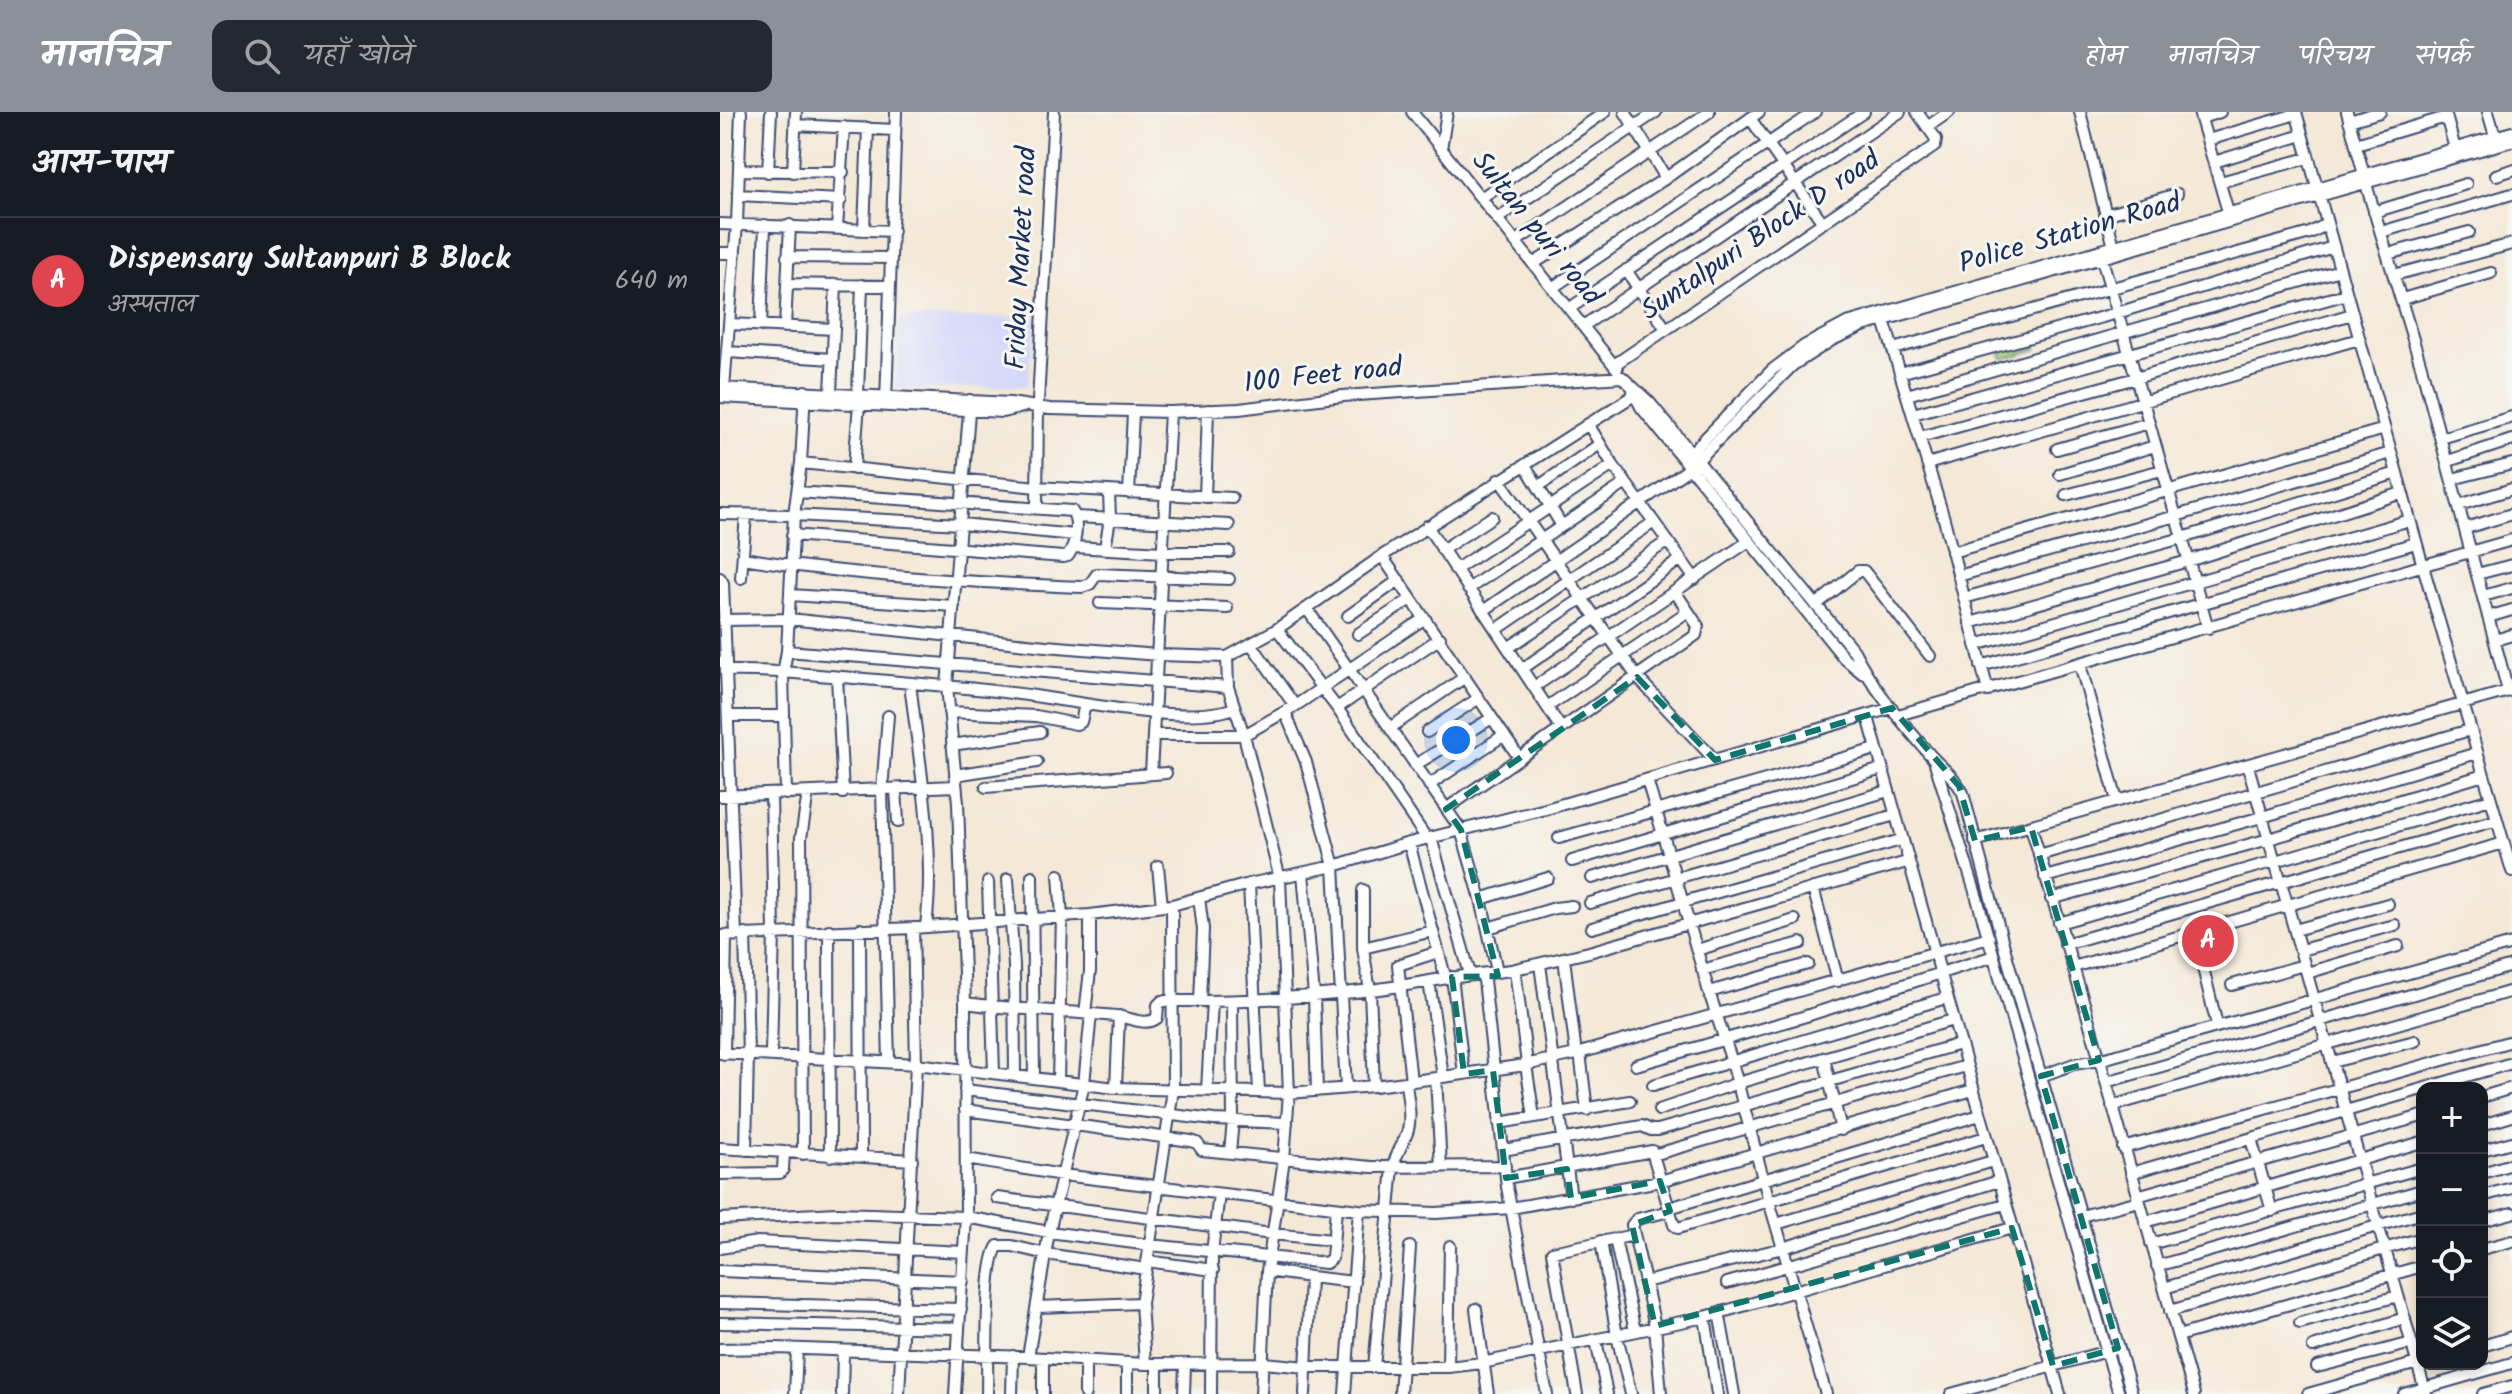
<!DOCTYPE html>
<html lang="hi">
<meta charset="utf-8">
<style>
body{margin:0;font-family:Kalam,"Playpen Sans Deva",sans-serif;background:#242831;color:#f1f3f6}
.controls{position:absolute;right:24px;bottom:24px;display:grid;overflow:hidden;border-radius:16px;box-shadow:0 4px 12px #0003}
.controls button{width:72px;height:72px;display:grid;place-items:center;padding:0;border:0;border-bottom:2px solid #363941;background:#171b24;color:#f1f3f6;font:40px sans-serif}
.you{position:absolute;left:736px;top:628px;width:28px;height:28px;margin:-20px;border:6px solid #fff;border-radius:50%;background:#1a73e8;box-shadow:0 0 0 12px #1a73e833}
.badge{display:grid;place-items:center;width:52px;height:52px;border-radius:50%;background:#8c9099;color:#fff;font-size:26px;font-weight:700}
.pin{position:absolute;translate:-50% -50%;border:4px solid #fff;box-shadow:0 2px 8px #0006}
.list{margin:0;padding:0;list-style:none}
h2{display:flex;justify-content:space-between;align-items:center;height:104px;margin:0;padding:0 32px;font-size:34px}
h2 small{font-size:26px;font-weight:400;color:#9ea1a6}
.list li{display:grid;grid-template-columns:52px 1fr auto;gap:24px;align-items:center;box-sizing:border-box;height:128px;padding:0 32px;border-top:2px solid #363941}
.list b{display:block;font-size:30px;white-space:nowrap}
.list p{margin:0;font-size:26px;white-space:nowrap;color:#9ea1a6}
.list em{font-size:26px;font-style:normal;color:#9ea1a6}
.icon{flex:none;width:44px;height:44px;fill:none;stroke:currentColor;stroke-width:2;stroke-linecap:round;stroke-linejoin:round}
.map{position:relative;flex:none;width:1792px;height:1282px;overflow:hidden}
header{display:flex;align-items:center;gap:48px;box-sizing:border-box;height:112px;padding:0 40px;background:#8c9099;color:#fff}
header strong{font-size:38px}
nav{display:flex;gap:44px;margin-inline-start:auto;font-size:28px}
.search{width:560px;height:72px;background:#242831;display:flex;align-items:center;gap:20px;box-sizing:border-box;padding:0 28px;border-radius:16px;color:#9ea1a6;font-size:30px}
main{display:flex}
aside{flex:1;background:#171b24}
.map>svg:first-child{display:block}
.built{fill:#d4d8f9}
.green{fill:#9acc7c;stroke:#5a7e6d;stroke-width:2}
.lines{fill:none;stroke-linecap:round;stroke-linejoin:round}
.minor-casing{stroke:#3c4b70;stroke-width:14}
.minor{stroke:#fff;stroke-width:10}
.marked{fill:none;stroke:#0f766e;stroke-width:6;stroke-dasharray:16 10;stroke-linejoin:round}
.labels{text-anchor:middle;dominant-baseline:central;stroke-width:6;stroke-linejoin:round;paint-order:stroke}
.street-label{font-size:28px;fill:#1b2f5e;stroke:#f6f6f2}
</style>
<header>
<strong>मानचित्र</strong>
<div class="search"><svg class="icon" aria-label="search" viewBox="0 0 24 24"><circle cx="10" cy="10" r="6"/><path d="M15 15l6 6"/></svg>यहाँ खोजें</div>
<nav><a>होम</a><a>मानचित्र</a><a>परिचय</a><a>संपर्क</a></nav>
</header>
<main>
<aside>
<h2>आस-पास<small></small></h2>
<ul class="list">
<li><span class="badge" style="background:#e0444e">A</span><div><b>Dispensary Sultanpuri B Block</b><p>अस्पताल</p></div><em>640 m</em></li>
</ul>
</aside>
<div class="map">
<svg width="1792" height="1282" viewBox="0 0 1792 1282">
<rect width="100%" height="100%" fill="#f6f6f2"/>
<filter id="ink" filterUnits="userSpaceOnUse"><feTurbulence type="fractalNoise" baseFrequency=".0125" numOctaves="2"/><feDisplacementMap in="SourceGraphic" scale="16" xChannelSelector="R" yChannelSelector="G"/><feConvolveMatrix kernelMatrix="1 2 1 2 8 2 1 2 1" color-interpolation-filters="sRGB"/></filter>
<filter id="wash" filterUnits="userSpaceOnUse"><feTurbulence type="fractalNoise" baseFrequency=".006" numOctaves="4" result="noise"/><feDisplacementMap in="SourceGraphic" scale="32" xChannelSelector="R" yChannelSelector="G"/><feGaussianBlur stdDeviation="1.8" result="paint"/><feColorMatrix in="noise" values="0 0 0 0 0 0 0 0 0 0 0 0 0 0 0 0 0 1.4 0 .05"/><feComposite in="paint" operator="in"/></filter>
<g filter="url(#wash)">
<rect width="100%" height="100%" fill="#f4e8d6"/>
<path class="built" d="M316 205 307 274 176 278 179 206Z"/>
<path class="green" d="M1311 229 1314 230 1317 237 1283 247 1278 234Z"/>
</g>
<g filter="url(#ink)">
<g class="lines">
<defs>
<path id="minor" d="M692 0 897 257
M905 0 946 66
M1360 0 1394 135
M1479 0 1509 103
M1576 0 1703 454 1792 759
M1627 0 1644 63
M1725 0 1735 37
M1768 0 1775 24
M1030 6 1103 111
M1481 6 1500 0
M1629 9 1660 0
M75 13 175 18
M1207 15 1229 0
M1488 28 1576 2
M1636 32 1726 5
M721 37 727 0
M1494 50 1582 23
M19 58 123 60
M48 60 51 0
M73 60 76 0
M1776 63 1792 58
M1500 70 1588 46
M1646 72 1701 254 1788 579
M18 83 121 88
M761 86 885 0
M1654 100 1746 72
M1385 103 1457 82
M778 106 936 0
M0 112 173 119
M117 116 124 15
M144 118 148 16
M1661 120 1792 82
M795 130 989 0
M0 141H15
M1668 142 1749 120
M67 145 170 146
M1382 147 1488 516
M813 152 946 66 1039 0
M906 158 946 217
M1674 163 1792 132
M67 172 169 174
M832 176 1095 0
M1682 187 1771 161
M850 196 1144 0
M1164 208 1224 407 1268 579
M10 212 114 217 111 280
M41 214 45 113
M863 214 1180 0
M65 215 70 113
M114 217 116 172
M1173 237 1590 121 1607 112
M8 240 112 247
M894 253 1215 34 1216 27 1197 0
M1180 261 1397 201 1613 135
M0 276 290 291 330 297 450 300 519 297 623 284 902 265 930 291 1134 539C1153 577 1183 611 1211 644 1223 657 1235 665 1243 681L1284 835 1412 1282
M4 276 17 112 21 0
M913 280 921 295 1124 546 1142 561
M138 282 142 173
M1187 283 1620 158
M0 285 283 300 303 295
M166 290 176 0
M1193 302 1627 182
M868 312 893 353 975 467
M1200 325 1416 266 1632 202
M1721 326 1792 305
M1337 337 1429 311
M964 348 1052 258 1084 234 1127 211 1792 20
M1728 349 1792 328
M81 351 317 375 512 386
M1207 352 1639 227
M805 353 842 414
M134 357 139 291
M1340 362 1435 334
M779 367 917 565 995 648
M1732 367 1792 352
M819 374 880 332
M409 381 413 301
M1346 383 1442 358
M485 385 488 298
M1739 393 1792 377
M317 396 318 290 334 0
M0 402 74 403 241 412 355 423
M356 405 509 413
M707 414 841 616
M1746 416 1792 402
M72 423 343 445 348 444C356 433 359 409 352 399L77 380
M354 435 443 440H509
M385 436 390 407 389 380
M722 438 772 405
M1232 440 1665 317
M662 444 798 644
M23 446C135 464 248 470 362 475L370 472 377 462 509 467
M735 458 893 353
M1757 462 1792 453
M1238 464 1456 404 1671 341
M0 466 3 471 6 550
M21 466 26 403
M748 477 906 371
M71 483 234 494
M1763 484 1792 476
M1244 486 1462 426 1677 361
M380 491 507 496
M1096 493 1138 459H1144L1210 544
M587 497 741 718 761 787 777 859
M763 499 970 356 1073 253 1112 228 1143 214 1792 29
M628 504 679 468
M1768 505 1792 498
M4 508 69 507 326 534 438 543 507 545 557 517 662 444 919 280
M1250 511 1468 449 1682 381
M557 517 617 596 707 727
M776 518 934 410
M638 522 691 487
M1775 528 1792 523
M532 533 575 594
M1256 533 1690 408
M788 536 948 429
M67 539 508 575
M507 545 508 575 524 623 560 767 569 981 564 1047 547 1159 590 1165 585 1282
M0 550H6V559C53 558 99 563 145 567 204 572 263 576 321 585 370 592 470 613 514 596
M1360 552 1397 689
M1261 554 1696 431
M802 557 960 448
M6 559 16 823
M117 565 123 681
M190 571C199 649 216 737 206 814
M814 575 1029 429
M827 595 967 500
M617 596 720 526
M229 600 316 604 356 612 361 610 365 592
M565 600 586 650 614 754 626 976
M1178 603 1792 428
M8 604H62
M168 604 162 678 169 950
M1148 605 1340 1282
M670 616 745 565
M707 620 759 586
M434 623H524L575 594 705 506
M232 633 320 620
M1214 648 1257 786 1399 1282
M695 653 772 606
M1528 654 1706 1282
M431 662 450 300
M235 663 317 650
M927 668 989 880 1012 950 1049 1089 1106 1282
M709 673 784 623
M266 675 446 661
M176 677 178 710
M66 682 63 562 67 539 74 403 81 351 85 279
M51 683 54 820 51 943
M0 684 236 674
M726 697 976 523 978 514 956 481
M1311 715 1365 895 1474 1282
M711 726 750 862
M839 726 1156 637
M1255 729 1792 578
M689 731 725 864 729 866 791 858 869 840 1187 750
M1319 743 1750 618
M852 749 1162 657
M438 754 442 794
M583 761 594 884 597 979
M312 764 314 966
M1325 765 1542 705 1757 641
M872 766 1168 679
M288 767 294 854 295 963
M268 770 274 961
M529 772 539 980
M1093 776 1118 869
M643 778V836L650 879 654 974
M479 786 483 817 480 889
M761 787 828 766
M1331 787 1549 727 1764 663
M870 791 1175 703
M1339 811 1771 687
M768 816 835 796 852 794
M872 816 1181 728
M140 817 141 1045
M109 818 110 1044
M1575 818 1668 792
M1474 819 1497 913
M25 822 28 942 26 1038
M0 824 193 816 370 803 452 793 529 772 614 754 689 731 826 697 1172 596
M1345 832 1777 708
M643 836 713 819
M977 838 1075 808
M1581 838 1675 813
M844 846 856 942
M820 852 851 1086
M1353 855 1784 731
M795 858 807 952
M982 858 1081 831
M1587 861 1678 834
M760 862 764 868 787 1075 827 1282
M732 865 744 962
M709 869 723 965
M1512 873 1584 853
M989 880 1088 852
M245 891C295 898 346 899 396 904 409 905 426 915 437 906L438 893 442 889C538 890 633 884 727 866
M365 901 370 859V803
M0 941 196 952 396 976 569 981 654 974 716 966 805 953 856 942 1269 825
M860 941 867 998
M4 942 6 823
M1104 946 1121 1018
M1612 950 1695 929
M806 953 814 1005
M916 953 1086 904 1274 844
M1321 964 1354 952 1379 948 1792 832
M716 966 721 1055
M338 969 342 805 339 763
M691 969 678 853 718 840
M1386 970 1792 854
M933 973 1226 886
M396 976 399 904
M1705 976 1792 951
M245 978 494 1008 567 1011
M487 978 492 889
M1762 985 1792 976
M1392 994 1792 879
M245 998 471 1029 477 1031 482 1038 651 1055 785 1054
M939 998 1018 971 1233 908
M779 1011 910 989
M1762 1013 1792 1004
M1531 1027 1552 1099
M0 1036 192 1048
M1403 1036 1792 929
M783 1038 922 1014 931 1018H938L1240 932
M1762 1038 1792 1030
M510 1040 513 1009 512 889
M83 1042 81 726 88 681
M933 1043 954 1113 958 1116 1266 1025
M246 1047 342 1063 639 1098 716 1101 791 1096 940 1069 1253 978
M1411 1061 1702 977
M1762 1061 1792 1052
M0 1062 60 1061 63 1057 64 1041
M786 1066 932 1039 933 1043 1246 954
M1417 1084 1702 1004
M1762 1084 1792 1076
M277 1086 552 1122 612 1128
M949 1096 1260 1003
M1361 1104 1419 1089
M0 1107 117 1101 246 1105 329 1120 430 1133 606 1151 612 1146 616 1096
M1762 1109 1792 1101
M1425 1110 1702 1030
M1056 1112 1273 1049
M895 1127 915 1219
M881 1129 897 1224 911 1282
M1431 1132 1702 1056
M0 1136 38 1130 244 1140
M1762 1137 1792 1129
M427 1149 493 1158
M1437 1154 1702 1078
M0 1159 243 1169
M590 1165 634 1170
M925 1170 1063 1136 1279 1069
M1007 1171 1285 1092
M1444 1176 1702 1101
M0 1191 241 1197
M317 1195 421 1191
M756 1197 768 1282
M1450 1199 1702 1126
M999 1200 1014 1282
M985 1205 997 1282
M0 1211 239 1216
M1580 1211 1678 1184
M1458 1224 1702 1154
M876 1228 887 1282
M1762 1234 1792 1225
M1593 1235 1685 1206
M0 1237 56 1236 308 1245 425 1252 544 1251 587 1255H728L762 1251 985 1205 1292 1116
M308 1245 329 1120 364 972 371 902
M365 1248V1282
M407 1251V1282
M425 1252 421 1191 453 978 452 793
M437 1252V1282
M654 1255 673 1055C676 1041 684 1031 688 1018 692 1003 687 985 686 970
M728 1255 730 1134
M1597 1255 1692 1231
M75 1282 77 1237
M122 1282 123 1240
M179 1282 196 952 193 816
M235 1282 246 1105 245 891 238 691 227 574 250 288
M267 1282C268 1254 264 1153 278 1134H292L326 1142 426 1157
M292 1282 293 1244
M323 1282V1246
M464 1282 465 1252
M491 1282 492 1140 499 1082
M541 1282 547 1159
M625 1282 639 1098
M680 1282 690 1135
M857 1282 832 1140 914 1123
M941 1282 935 1214 912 1113 917 1107 950 1099
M1231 1282 1391 1238
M1588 1282 1701 1250
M1684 1282 1792 1251
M1763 1282 1792 1274"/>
</defs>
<use href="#minor" class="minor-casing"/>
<use href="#minor" class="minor"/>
</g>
</g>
<path class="marked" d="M917 565 995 648 1172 596 1239 674 1255 729 1311 715 1379 948 1321 964 1398 1236 1333 1254 1292 1116 935 1214 912 1113 950 1099 940 1069 851 1086 847 1057 786 1066 773 958 744 962 732 865 778 864 741 718 726 697Z"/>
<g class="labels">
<g class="street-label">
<text transform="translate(816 117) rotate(51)">Sultan puri road</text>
<text transform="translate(1350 122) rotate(-16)">Police Station Road</text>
<text transform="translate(1041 124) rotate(-34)">Suntalpuri Block D road</text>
<text transform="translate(302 146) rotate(-87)">Friday Market road</text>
<text transform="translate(603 264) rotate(-6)">100 Feet road</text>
</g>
</g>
</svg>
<div class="controls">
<button>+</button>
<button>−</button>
<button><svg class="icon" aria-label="locate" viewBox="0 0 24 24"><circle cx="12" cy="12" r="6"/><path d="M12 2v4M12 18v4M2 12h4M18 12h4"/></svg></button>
<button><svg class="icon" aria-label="layers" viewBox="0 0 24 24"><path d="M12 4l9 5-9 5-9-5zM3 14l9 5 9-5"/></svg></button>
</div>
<div class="you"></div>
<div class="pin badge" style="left:1488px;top:829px;background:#e0444e">A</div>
</div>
</main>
